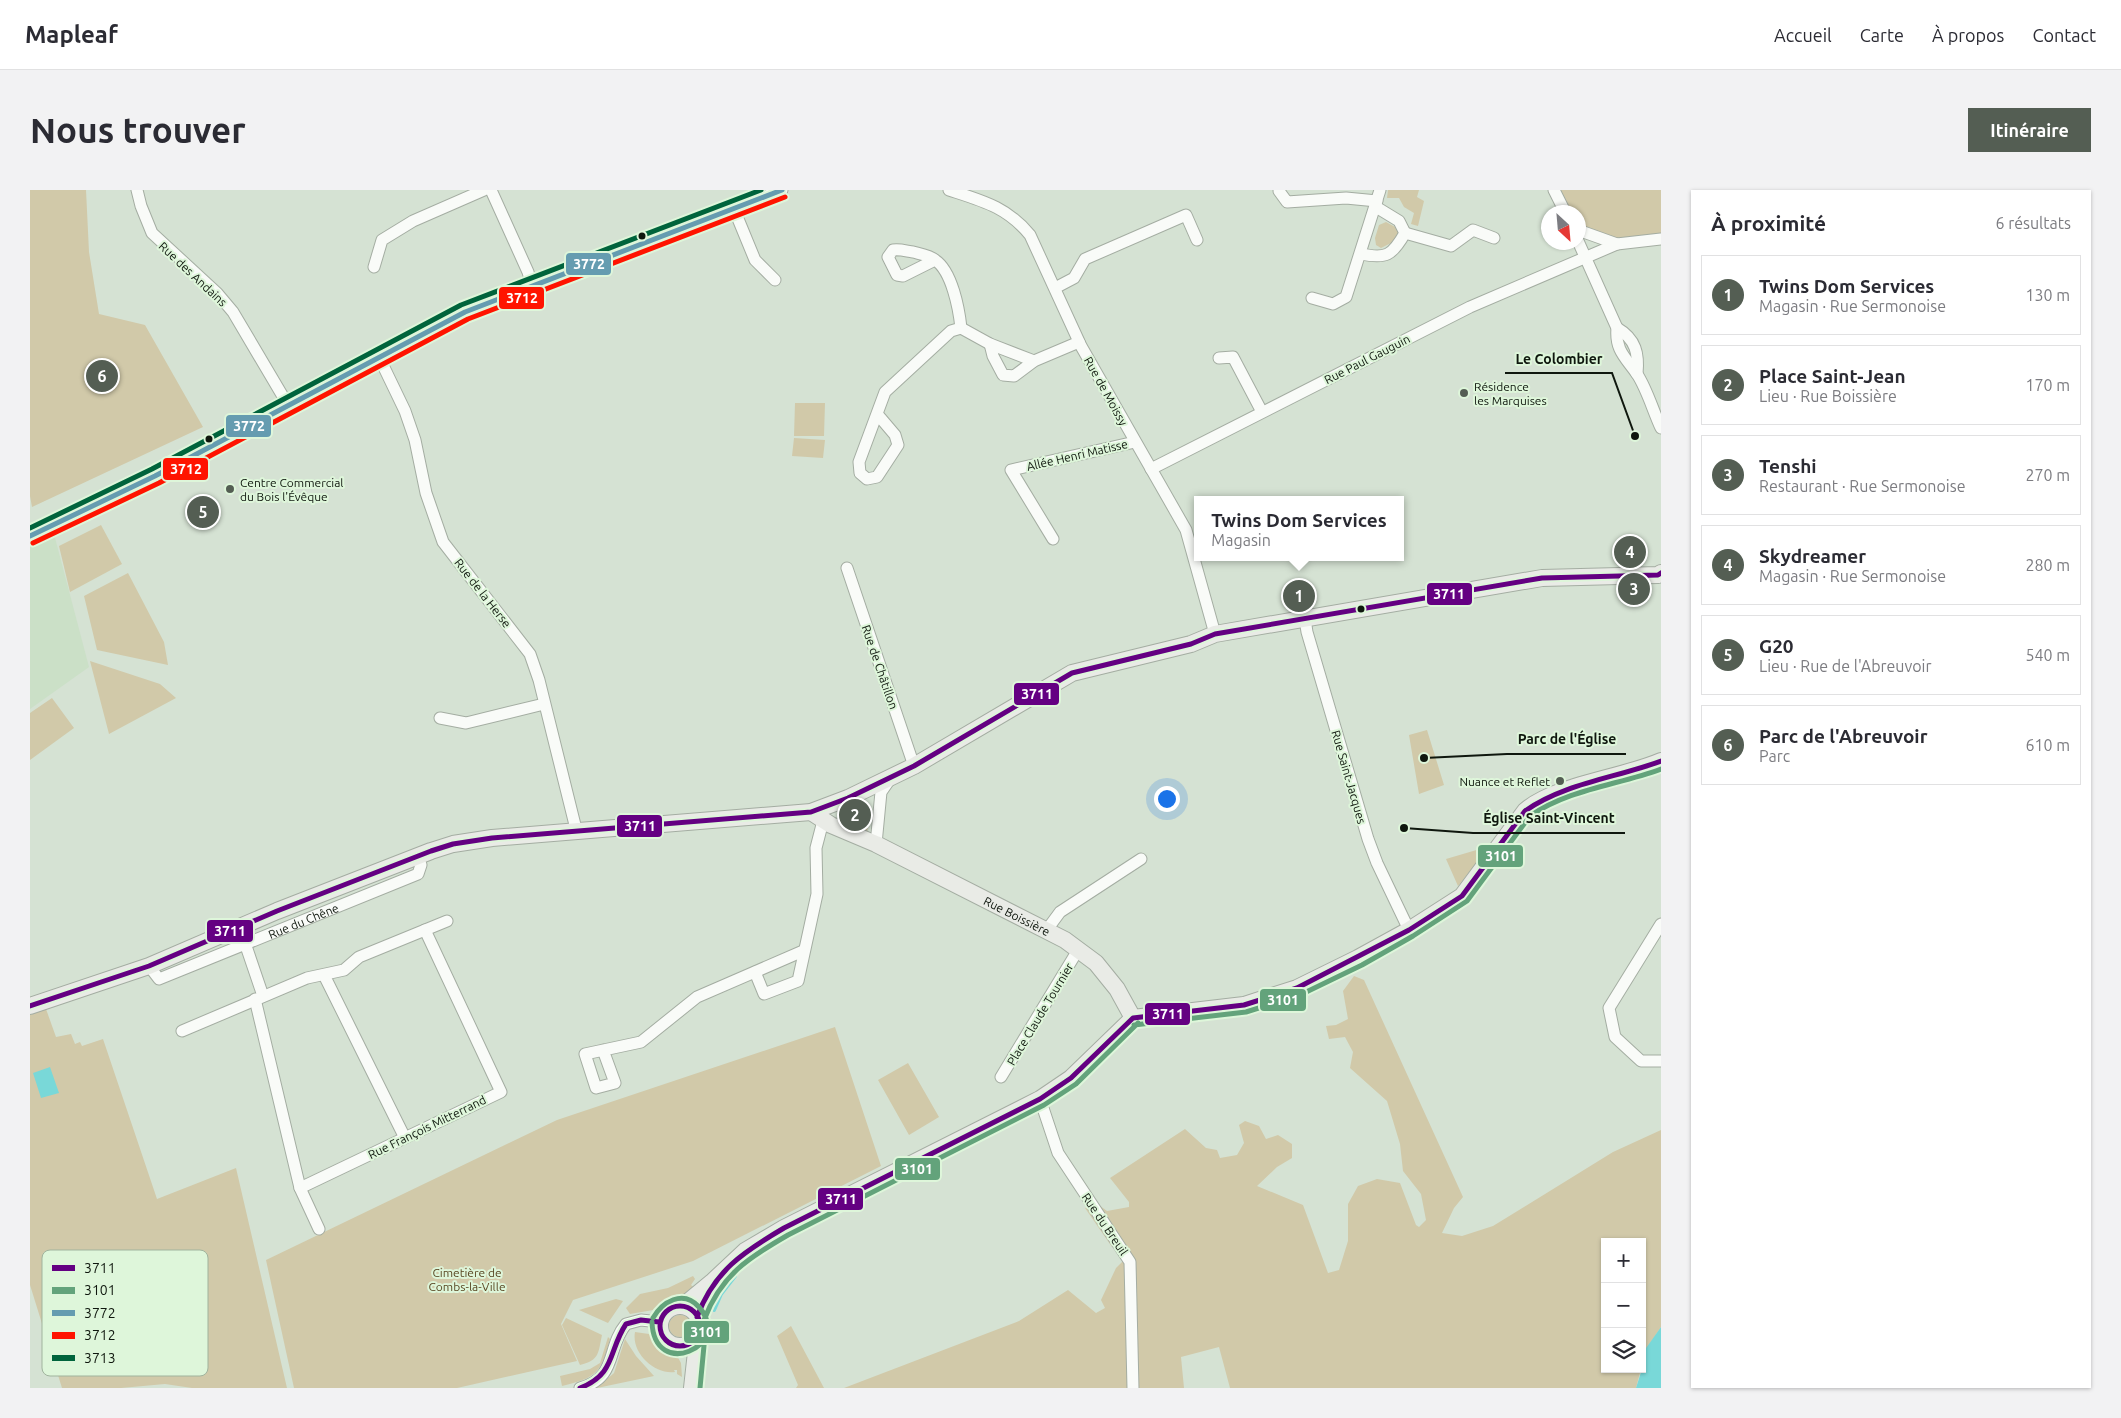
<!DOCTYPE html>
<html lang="fr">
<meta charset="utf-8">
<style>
body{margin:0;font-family:Ubuntu,sans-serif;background:#f2f2f3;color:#2b2b33}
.controls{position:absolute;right:15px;bottom:15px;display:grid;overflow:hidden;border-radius:0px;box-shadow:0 1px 4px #0004}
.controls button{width:45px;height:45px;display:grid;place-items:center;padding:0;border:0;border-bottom:1px solid #e1e1e2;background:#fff;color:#2b2b33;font:25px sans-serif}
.compass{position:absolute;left:1511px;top:15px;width:45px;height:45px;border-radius:50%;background:#fff;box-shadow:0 1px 4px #0004;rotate:154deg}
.you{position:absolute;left:1136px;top:608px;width:18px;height:18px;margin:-12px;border:4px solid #fff;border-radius:50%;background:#1a73e8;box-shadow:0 0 0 8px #1a73e833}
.badge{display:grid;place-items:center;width:32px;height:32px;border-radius:50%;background:#545e53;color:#fff;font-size:16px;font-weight:700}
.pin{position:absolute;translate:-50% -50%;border:2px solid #fff;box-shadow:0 1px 5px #0006}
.popup{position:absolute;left:1164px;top:306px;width:210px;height:65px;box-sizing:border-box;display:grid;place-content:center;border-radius:0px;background:#fff;filter:drop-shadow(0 1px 4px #0005);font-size:16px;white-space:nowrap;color:#7c7c81}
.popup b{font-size:19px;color:#2b2b33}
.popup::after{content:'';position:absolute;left:50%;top:100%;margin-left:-10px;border:10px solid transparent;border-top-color:#fff}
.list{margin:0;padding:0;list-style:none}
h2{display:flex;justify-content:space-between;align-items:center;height:65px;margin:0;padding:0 20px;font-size:21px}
h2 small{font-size:16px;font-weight:400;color:#7c7c81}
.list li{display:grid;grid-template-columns:32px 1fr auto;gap:15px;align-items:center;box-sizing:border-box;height:80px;margin:0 10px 10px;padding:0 10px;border:1px solid #e1e1e2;border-radius:0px}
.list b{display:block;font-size:19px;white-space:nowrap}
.list p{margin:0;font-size:16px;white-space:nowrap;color:#7c7c81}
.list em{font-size:16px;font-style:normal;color:#7c7c81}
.icon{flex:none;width:28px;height:28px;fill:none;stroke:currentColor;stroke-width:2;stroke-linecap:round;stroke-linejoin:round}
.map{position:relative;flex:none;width:1631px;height:1198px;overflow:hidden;border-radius:0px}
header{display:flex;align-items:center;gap:30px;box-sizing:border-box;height:70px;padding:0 25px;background:#fff;border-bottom:1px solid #e1e1e2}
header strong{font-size:24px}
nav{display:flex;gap:28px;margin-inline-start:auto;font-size:18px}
.intro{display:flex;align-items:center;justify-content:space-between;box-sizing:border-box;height:120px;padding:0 30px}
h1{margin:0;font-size:35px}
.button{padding:12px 22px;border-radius:0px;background:#545e53;color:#fff;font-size:18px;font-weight:700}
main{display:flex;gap:30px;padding:0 30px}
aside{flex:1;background:#fff;border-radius:0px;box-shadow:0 1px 4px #0004}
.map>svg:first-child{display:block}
.built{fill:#cbe0c7}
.green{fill:#d1c9a9}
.water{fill:#79d8d8}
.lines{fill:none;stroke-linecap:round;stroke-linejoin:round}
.stream{stroke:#79d8d8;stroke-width:4}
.street-casing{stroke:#a4ada2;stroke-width:13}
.secondary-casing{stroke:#a4ada2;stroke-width:18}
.street{stroke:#f9fbf8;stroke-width:11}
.secondary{stroke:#e9ebe6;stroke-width:16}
.bus-1-casing{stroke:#def6da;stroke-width:9}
.bus-2-casing{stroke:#def6da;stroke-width:9}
.bus-3-casing{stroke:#def6da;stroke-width:9}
.bus-4-casing{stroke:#def6da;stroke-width:9}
.bus-5-casing{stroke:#def6da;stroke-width:9}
.bus-1{stroke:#640082;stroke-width:5}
.bus-2{stroke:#63a37b;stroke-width:5}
.bus-3{stroke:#659cb0;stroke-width:5}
.bus-4{stroke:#ff1400;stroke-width:5}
.bus-5{stroke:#00643c;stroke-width:5}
.bus-dot{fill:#0f170e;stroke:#def6da;stroke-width:2}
.poi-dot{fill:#545e53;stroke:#def6da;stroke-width:2}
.labels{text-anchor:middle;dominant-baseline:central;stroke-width:4;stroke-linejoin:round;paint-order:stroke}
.street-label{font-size:12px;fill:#0f170e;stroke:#def6da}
.poi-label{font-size:12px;fill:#0f170e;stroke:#def6da;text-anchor:start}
.park-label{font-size:12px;fill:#584622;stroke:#def6da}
.key{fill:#def6da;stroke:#a0b39d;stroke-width:1}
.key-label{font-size:14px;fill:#0f170e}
.leader{fill:none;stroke:#0f170e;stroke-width:2}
.callout-dot{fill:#0f170e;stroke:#def6da;stroke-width:2}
.callout-label{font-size:14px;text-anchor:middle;font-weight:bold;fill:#0f170e;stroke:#def6da;stroke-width:4;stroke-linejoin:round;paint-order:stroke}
.line-badge{stroke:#def6da;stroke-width:2}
.badge-label{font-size:14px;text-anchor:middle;font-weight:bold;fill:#fff}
</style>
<header>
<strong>Mapleaf</strong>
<nav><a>Accueil</a><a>Carte</a><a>À propos</a><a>Contact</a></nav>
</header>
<div class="intro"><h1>Nous trouver</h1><a class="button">Itinéraire</a></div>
<main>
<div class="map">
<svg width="1631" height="1198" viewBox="0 0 1631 1198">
<rect width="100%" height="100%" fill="#d5e2d3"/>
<path class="built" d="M24 344 59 477 0 519V356Z"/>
<path class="green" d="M0 0H56L59 62 69 124 115 135 173 237 2 317 0 306Z
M1358 0H1389L1387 7 1394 11 1388 36 1381 34 1384 23 1374 17 1369 8H1357Z
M1531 0H1631V44L1586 49 1549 37 1548 22H1540Z
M1356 32 1367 38 1369 43 1367 50 1351 58 1346 55 1345 48 1349 35Z
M765 213H795L794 246H764Z
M764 248 795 250 793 268 762 266Z
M71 335 92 374 40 402 29 356Z
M98 383 134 452 138 475 67 460 54 406Z
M60 471 130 494 146 508 79 544Z
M22 508 44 538 0 570V523Z
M1397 540 1414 595 1389 604 1379 545Z
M834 613 840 616 837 644 808 630 809 625Z
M1460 656 1428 696 1416 669Z
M1324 786 1334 790 1433 1007 1424 1018 1412 1043 1432 1046 1463 1036 1583 962 1631 940V1137L1615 1161 1612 1172V1052H1575V1179H1611L1606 1198H1200L1189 1157 1151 1167 1154 1198H814L989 1131 1038 1100 1066 1123 1075 1118 1071 1110 1086 1078 1099 1065 1094 1058 1082 1057 1055 1018 1066 1013 1077 1021 1099 1017V1012L1080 988 1155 939 1176 958 1187 960 1190 968 1207 965 1214 953 1209 935 1215 931 1229 936 1236 949 1248 945 1262 954V968L1247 977 1227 996 1273 1015 1298 1083 1309 1080 1318 1051V1014L1328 996 1347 989 1370 993 1386 1035 1389 1037 1396 1030 1391 1004 1373 981 1370 954 1357 911 1320 878 1323 862 1315 847 1299 849 1296 836 1306 835 1318 829 1313 801Z
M16 819 26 847 41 844 45 854 50 852 52 856 73 849 127 1009 206 978 257 1198H162L135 1194 91 1198H32L0 1095V825Z
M805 837 851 976 663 1071 543 1110 531 1134 547 1171 427 1198H264L236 1070 527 930Z
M878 873 909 927 879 945 848 890Z
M663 1086 665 1089 661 1095 666 1099 656 1108 641 1111 629 1119 600 1124 596 1118 610 1104 638 1098Z
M586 1109 593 1111 578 1133 549 1120Z
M639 1136a11 11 0 1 1 22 0a11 11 0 1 1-22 0Z
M536 1128 572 1145C568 1163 570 1170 550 1175L532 1135Z
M761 1136 794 1198H766L768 1195 747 1146Z
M605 1142 619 1144 632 1158 646 1164 651 1173 652 1187 647 1184V1180H644L645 1182C625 1185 601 1163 605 1142Z
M578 1147 580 1149C571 1183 566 1188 532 1196L530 1186 560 1179 570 1173Z
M595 1149 606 1166 624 1186 567 1198 584 1183Z"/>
<path class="water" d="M20 877 29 903 11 908 3 883Z
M1631 1137V1198H1606L1612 1179 1614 1161Z"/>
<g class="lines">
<path class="stream" d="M684 1120 691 1104 705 1086"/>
<defs>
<g id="street">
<path d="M107 0 111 16 122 43 187 103 203 122 258 215"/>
<path d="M461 0 498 82 502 96"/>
<path d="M919 0C953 11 977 17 1000 45L1051 156 1156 340 1185 444"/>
<path d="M1524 0 1535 22"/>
<path d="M1249 1 1257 12 1316 8 1347 11"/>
<path d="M704 19 725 70 745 90"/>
<path d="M1548 40 1587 54"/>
<path d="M1375 43 1421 56 1443 40 1464 48"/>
<path d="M1548 51 1587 138C1585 160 1595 167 1607 184 1617 199 1623 221 1631 238"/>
<path d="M1331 64C1356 69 1362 66 1375 43L1369 31 1346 17"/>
<path d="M905 70 873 86 867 85 858 67 863 60C870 59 876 61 883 62 890 64 899 65 905 70 922 81 929 119 931 138"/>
<path d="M344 77 352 50 383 31 454 0"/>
<path d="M1025 98 1044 88 1055 69 1156 25 1167 50"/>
<path d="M1282 108 1303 114 1316 107 1350 0"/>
<path d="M1587 138C1606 149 1609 164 1607 184"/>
<path d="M960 154 963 166 973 185 984 186 1004 171 1049 152"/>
<path d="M349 167 375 221 385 250 396 303 413 352 500 464 509 490 547 643"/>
<path d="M1189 168 1203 167 1232 222"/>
<path d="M848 225 865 245 868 255 847 287 837 289 830 283 829 272 855 202 921 141 931 138 960 154 1004 171"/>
<path d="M1121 279 1440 117 1587 54 1631 49"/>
<path d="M0 346 125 286 435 122 752 0"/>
<path d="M1023 349 981 280 1105 252"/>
<path d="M817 378 884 576"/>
<path d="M1275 429 1277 442 1338 649 1347 673 1379 740"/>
<path d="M410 528 436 533 514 514"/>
<path d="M846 654 851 602 860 589"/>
<path d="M1631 734 1579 818 1585 847 1611 871H1631"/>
<path d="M1016 741 1030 722 1111 669"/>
<path d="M215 753 233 806"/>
<path id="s1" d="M119 776 129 789 388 684 391 675 388 666"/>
<path d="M725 782 734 804 768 791 787 704 786 658 793 631"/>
<path d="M294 785 375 948"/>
<path d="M225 809 270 998 289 1039"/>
<path d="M152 841 277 788 314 780 329 767 417 731"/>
<path d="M573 860 585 893 566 898 555 864 611 852 667 807 773 761"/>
<path d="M971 887 1048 760"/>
<path d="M1010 909 1028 963 1100 1072 1103 1198"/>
<path d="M270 998 471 902 395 740"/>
<path d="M550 1198C588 1188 576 1158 596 1134L611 1130 629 1132"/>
</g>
<g id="secondary">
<path id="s2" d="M781 622 801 635 846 654 1035 750 1066 773 1087 799 1103 828"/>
<path d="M0 816 119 776 247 721 401 661 423 654 462 648 781 622 818 608 884 576 1042 483 1161 454 1185 444 1512 388 1628 385 1631 383"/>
<path d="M1103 828 1214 815 1267 798 1328 768 1379 740 1432 706 1495 621C1524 595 1592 588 1631 571"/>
<circle cx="650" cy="1136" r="20"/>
<path d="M653 1116 682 1092 715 1061 754 1038 1010 909 1041 888 1103 828"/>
<path d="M662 1198 668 1144"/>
</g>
</defs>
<use href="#street" class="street-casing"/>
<use href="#secondary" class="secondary-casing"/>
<use href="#street" class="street"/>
<use href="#secondary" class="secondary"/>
<defs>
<path id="bus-1" d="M0 816 119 776 247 721 401 661 423 654 462 648 781 622 818 608 884 576 1042 483 1161 454 1185 444 1512 388 1628 385 1631 383
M630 1136a20 20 0 1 1 40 0a20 20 0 1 1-40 0Z
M667 1127C684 1081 713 1062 754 1038L1010 909 1041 888 1103 828 1214 815 1267 798 1379 740 1432 706 1495 621C1535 593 1586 588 1631 571
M550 1198C586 1184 578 1161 596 1134L611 1130 629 1132"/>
<path id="bus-2" d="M1104 835 1216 822 1270 805 1332 775 1383 746 1437 711 1500 626C1539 599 1588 595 1631 579
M674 1130C691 1085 718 1068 758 1045L1014 915 1046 894 1108 833
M622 1132C624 1191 703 1156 669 1117 653 1099 632 1112 623 1128
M670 1198 675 1145"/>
<path id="bus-3" d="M0 346 125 286 435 122 752 0"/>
<path id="bus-4" d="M3 353 129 293 438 129 755 7"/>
<path id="bus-5" d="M0 338 122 279 431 115 731 0"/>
</defs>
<use href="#bus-1" class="bus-1-casing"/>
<use href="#bus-2" class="bus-2-casing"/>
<use href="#bus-3" class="bus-3-casing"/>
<use href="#bus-4" class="bus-4-casing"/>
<use href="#bus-5" class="bus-5-casing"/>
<use href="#bus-1" class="bus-1"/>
<use href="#bus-2" class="bus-2"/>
<use href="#bus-3" class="bus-3"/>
<use href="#bus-4" class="bus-4"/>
<use href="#bus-5" class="bus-5"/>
</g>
<g class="bus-dot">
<circle cx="612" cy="46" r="4.5"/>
<circle cx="179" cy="249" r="4.5"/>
<circle cx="1331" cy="419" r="4.5"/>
</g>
<g class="poi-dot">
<circle cx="1434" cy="203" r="5"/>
<circle cx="200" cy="299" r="5"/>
<circle cx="1530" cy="591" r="5"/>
</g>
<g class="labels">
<g class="street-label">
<text transform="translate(163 84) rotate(43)">Rue des Andains</text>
<text transform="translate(1337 169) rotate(-27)">Rue Paul Gauguin</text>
<text transform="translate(1076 201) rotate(61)">Rue de Moissy</text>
<text transform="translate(1047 265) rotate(-13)">Allée Henri Matisse</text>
<text transform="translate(453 403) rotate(52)">Rue de la Herse</text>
<text transform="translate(850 477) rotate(71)">Rue de Châtillon</text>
<text transform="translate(1319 587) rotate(74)">Rue Saint-Jacques</text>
<text stroke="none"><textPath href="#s2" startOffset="231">Rue Boissière</textPath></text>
<text stroke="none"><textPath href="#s1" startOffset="172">Rue du Chêne</textPath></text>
<text transform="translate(1010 824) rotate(-59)">Place Claude Tournier</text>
<text transform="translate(397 937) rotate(-26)">Rue François Mitterrand</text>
<text transform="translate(1075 1034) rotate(56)">Rue du Breuil</text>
</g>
<g class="poi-label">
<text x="1444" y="196">Résidence<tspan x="1444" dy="14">les Marquises</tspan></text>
<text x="210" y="292">Centre Commercial<tspan x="210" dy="14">du Bois l'Évêque</tspan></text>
<text x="1520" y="591" text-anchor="end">Nuance et Reflet</text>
</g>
<g class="park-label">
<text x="437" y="1082">Cimetière de<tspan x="437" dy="14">Combs-la-Ville</tspan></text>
</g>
</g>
<rect x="12" y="1060" width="166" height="126" rx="8" class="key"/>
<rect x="22" y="1075" width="23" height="6" fill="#640082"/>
<rect x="22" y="1097" width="23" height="7" fill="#63a37b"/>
<rect x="22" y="1120" width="23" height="6" fill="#659cb0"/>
<rect x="22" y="1142" width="23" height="7" fill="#ff1400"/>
<rect x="22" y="1165" width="23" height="6" fill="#00643c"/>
<g class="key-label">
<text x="54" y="1083">3711</text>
<text x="54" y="1105">3101</text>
<text x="54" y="1128">3772</text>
<text x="54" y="1150">3712</text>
<text x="54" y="1173">3713</text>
</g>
<path class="leader" d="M1605 246L1582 183H1475M1394 568L1477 564H1596M1374 638L1443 643H1595"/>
<g class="callout-dot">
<circle cx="1605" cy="246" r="5"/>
<circle cx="1394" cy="568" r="5"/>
<circle cx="1374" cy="638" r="5"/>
</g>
<g class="callout-label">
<text x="1529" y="174">Le Colombier</text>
<text x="1537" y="554">Parc de l'Église</text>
<text x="1519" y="633">Église Saint-Vincent</text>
</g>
<g class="line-badge">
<rect x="535" y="62" width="47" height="24" rx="5" fill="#659cb0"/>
<rect x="468" y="96" width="47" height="24" rx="5" fill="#ff1400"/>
<rect x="195" y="224" width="47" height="24" rx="5" fill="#659cb0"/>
<rect x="132" y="267" width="47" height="24" rx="5" fill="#ff1400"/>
<rect x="1396" y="392" width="47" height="24" rx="5" fill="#640082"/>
<rect x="983" y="492" width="47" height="24" rx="5" fill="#640082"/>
<rect x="586" y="624" width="47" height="24" rx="5" fill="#640082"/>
<rect x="1447" y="654" width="47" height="24" rx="5" fill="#63a37b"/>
<rect x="176" y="729" width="48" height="24" rx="5" fill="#640082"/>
<rect x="1229" y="798" width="48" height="24" rx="5" fill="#63a37b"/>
<rect x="1114" y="812" width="47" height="24" rx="5" fill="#640082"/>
<rect x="864" y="967" width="47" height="24" rx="5" fill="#63a37b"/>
<rect x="787" y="997" width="47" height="24" rx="5" fill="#640082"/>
<rect x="653" y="1130" width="47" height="24" rx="5" fill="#63a37b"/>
</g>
<g class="badge-label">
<text x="559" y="79">3772</text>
<text x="492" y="113">3712</text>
<text x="219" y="241">3772</text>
<text x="156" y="284">3712</text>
<text x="1419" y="409">3711</text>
<text x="1007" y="509">3711</text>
<text x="610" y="641">3711</text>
<text x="1471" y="671">3101</text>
<text x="200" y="746">3711</text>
<text x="1253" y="815">3101</text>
<text x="1138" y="829">3711</text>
<text x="887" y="984">3101</text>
<text x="811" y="1014">3711</text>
<text x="676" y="1147">3101</text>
</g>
</svg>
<div class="controls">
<button>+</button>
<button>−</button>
<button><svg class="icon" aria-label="layers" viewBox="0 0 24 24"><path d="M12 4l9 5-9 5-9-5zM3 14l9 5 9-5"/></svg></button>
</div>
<svg class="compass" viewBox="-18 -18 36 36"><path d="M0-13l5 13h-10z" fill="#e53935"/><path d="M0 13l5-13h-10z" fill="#7c7c81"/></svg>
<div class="you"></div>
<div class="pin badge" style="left:1269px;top:406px">1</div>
<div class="popup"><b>Twins Dom Services</b>Magasin</div>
<div class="pin badge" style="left:825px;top:625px">2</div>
<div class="pin badge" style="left:1604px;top:399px">3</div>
<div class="pin badge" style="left:1600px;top:362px">4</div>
<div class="pin badge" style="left:173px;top:322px">5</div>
<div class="pin badge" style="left:72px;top:186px">6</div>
</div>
<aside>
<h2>À proximité<small>6 résultats</small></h2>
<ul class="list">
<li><span class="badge">1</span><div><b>Twins Dom Services</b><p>Magasin · Rue Sermonoise</p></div><em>130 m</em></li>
<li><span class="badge">2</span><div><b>Place Saint-Jean</b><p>Lieu · Rue Boissière</p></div><em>170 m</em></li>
<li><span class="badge">3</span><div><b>Tenshi</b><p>Restaurant · Rue Sermonoise</p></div><em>270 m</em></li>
<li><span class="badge">4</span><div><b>Skydreamer</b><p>Magasin · Rue Sermonoise</p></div><em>280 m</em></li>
<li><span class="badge">5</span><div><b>G20</b><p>Lieu · Rue de l'Abreuvoir</p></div><em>540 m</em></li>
<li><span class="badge">6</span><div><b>Parc de l'Abreuvoir</b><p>Parc</p></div><em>610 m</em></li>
</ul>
</aside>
</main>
